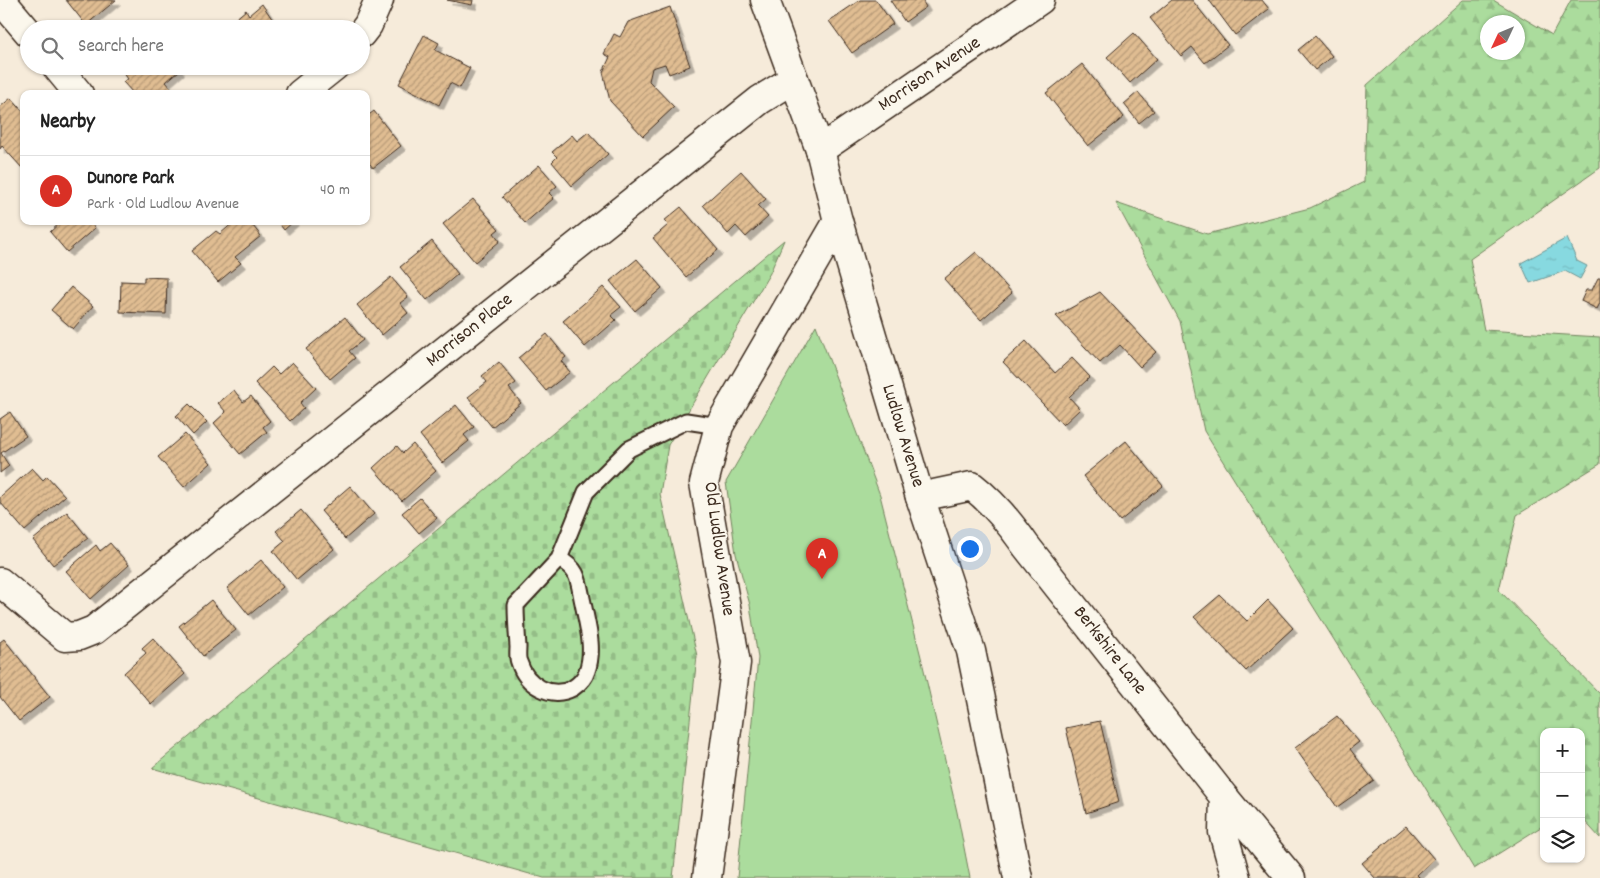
<!DOCTYPE html>
<meta charset="utf-8">
<style>
body{margin:0;font-family:Dekko,sans-serif;background:#f2f2f2;color:#222}
.controls{position:absolute;right:15px;bottom:15px;display:grid;overflow:hidden;border-radius:10px;box-shadow:0 1px 4px #0004}
.controls button{width:45px;height:45px;display:grid;place-items:center;padding:0;border:0;border-bottom:1px solid #e0e0e0;background:#fff;color:#222;font:25px sans-serif}
.compass{position:absolute;left:1480px;top:15px;width:45px;height:45px;border-radius:50%;background:#fff;box-shadow:0 1px 4px #0004;rotate:226deg}
.you{position:absolute;left:969px;top:548px;width:18px;height:18px;margin:-12px;border:4px solid #fff;border-radius:50%;background:#1a73e8;box-shadow:0 0 0 8px #1a73e833}
.badge{display:grid;place-items:center;width:32px;height:32px;border-radius:50%;background:#d93025;color:#fff;font-size:16px;font-weight:700}
.pin{position:absolute;translate:-50% -41px;filter:drop-shadow(0 1px 2px #0008)}
.pin::after{content:'';position:absolute;top:26px;width:18px;height:15px;background:inherit;clip-path:polygon(0 0,100% 0,50% 100%)}
.list{margin:0;padding:0;list-style:none}
h2{display:flex;justify-content:space-between;align-items:center;height:65px;margin:0;padding:0 20px;font-size:21px}
h2 small{font-size:16px;font-weight:400;color:#767676}
.list li{display:grid;grid-template-columns:32px 1fr auto;gap:15px;align-items:center;box-sizing:border-box;height:70px;padding:0 20px;border-top:1px solid #e0e0e0}
.list b{display:block;font-size:19px;white-space:nowrap}
.list p{margin:0;font-size:16px;white-space:nowrap;color:#767676}
.list em{font-size:16px;font-style:normal;color:#767676}
.icon{flex:none;width:28px;height:28px;fill:none;stroke:currentColor;stroke-width:2;stroke-linecap:round;stroke-linejoin:round}
.map{position:relative;flex:none;width:1600px;height:878px;overflow:hidden}
.search{position:absolute;background:#fff;box-shadow:0 1px 4px #0004;left:20px;top:20px;width:350px;height:55px;display:flex;align-items:center;gap:12px;box-sizing:border-box;padding:0 18px;border-radius:28px;color:#767676;font-size:19px}
.panel{position:absolute;background:#fff;box-shadow:0 1px 4px #0004;left:20px;top:90px;width:350px;height:135px;border-radius:10px}
.map>svg:first-child{display:block}
.forest{fill:url(#forest-firs);stroke:#73835e;fill-rule:evenodd}
.cemetery{fill:url(#cemetery-stones);stroke:#73835e}
.park{fill:#abdc9d;stroke:#73835e}
.water{fill:url(#water-ripples);stroke:#699392}
.building{fill:url(#building-hatch);stroke:#3b2a1e;filter:url(#shadow)}
.lines{fill:none;stroke-linecap:round;stroke-linejoin:round}
.service-casing{stroke:#3b2a1e;stroke-width:19}
.minor-casing{stroke:#3b2a1e;stroke-width:31}
.secondary-casing{stroke:#3b2a1e;stroke-width:31}
.service{stroke:#fbf7ec;stroke-width:15}
.minor{stroke:#fbf7ec;stroke-width:28}
.secondary{stroke:#fbf7ec;stroke-width:28}
.labels{text-anchor:middle;dominant-baseline:central;stroke-width:4;stroke-linejoin:round;paint-order:stroke}
.street-label{font-size:19px;fill:#3b2a1e;stroke:#fbf7ec}
</style>
<div class="map">
<svg width="1600" height="878" viewBox="0 0 1600 878">
<defs>
<pattern id="forest-firs" width="22" height="20" patternUnits="userSpaceOnUse" patternTransform="scale(1.25)"><rect width="22" height="20" fill="#abdc9d"/><path d="M5 1l3.5 6h-7zM16 11l3.5 6h-7z" fill="#94bd87"/></pattern>
<pattern id="cemetery-stones" width="16" height="16" patternUnits="userSpaceOnUse" patternTransform="scale(1.25)"><rect width="16" height="16" fill="#abdc9d"/><path d="M2 7V4a2 2 0 0 1 4 0v3zM10 15v-3a2 2 0 0 1 4 0v3z" fill="#94bd87"/></pattern>
<pattern id="water-ripples" width="26" height="14" patternUnits="userSpaceOnUse" patternTransform="scale(1.25)"><rect width="26" height="14" fill="#87d9e0"/><path d="M2 4q2-2 4 0t4 0M15 11q2-2 4 0t4 0" fill="none" stroke="#75bac0"/></pattern>
<pattern id="building-hatch" width="6" height="6" patternUnits="userSpaceOnUse" patternTransform="scale(1.25)"><rect width="6" height="6" fill="#e0bd92"/><path d="M-1 1l2-2M0 6l6-6M5 7l2-2" fill="none" stroke="#b79a77"/></pattern>
<filter id="shadow"><feDropShadow dx="4.5" dy="4.5" stdDeviation="0" flood-color="#0004"/></filter>
</defs>
<rect width="100%" height="100%" fill="#f6ebda"/>
<filter id="ink" filterUnits="userSpaceOnUse"><feTurbulence type="fractalNoise" baseFrequency=".02" numOctaves="2"/><feDisplacementMap in="SourceGraphic" scale="10" xChannelSelector="R" yChannelSelector="G"/><feConvolveMatrix kernelMatrix="1 2 1 2 8 2 1 2 1" color-interpolation-filters="sRGB"/></filter>
<g filter="url(#ink)">
<path class="forest" d="M1463 0H1493L1552 35 1571 0H1600V168L1470 259 1484 330 1600 337V464L1517 515 1499 590 1600 694V838L1581 817V732H1544V825L1474 869 1402 749 1204 431 1180 321 1116 203 1207 234 1310 208 1364 182 1367 85ZM1488 22H1518V52H1488Z"/>
<path class="cemetery" d="M784 240 770 273 668 445 660 494 697 656 673 878H544L152 768Z"/>
<path class="park" d="M816 325 880 495 921 657 957 812 970 878H737L758 658 750 605 736 554 726 482Z"/>
<path class="water" d="M1567 238 1577 261 1587 266 1580 279 1565 271 1530 283 1521 263Z"/>
<path class="building" d="M66 0H116L86 25Z
M447 0H473L472 5Z
M860 0H876L893 24 852 53 829 21Z
M890 0H922L926 7 905 22Z
M1172 0H1192L1228 45 1205 63 1192 47 1181 56 1150 18Z
M1209 0H1262L1269 9 1235 35Z
M262 4 279 29H223L246 10 249 15Z
M670 7 690 66 669 74 665 64 652 68 649 81 674 107 643 136 610 101 603 72 610 57 604 54 614 34 620 37 628 22Z
M1134 33 1157 59 1130 83 1107 57Z
M424 35 439 43 435 50 470 68 460 88 450 83 439 105 399 84Z
M1315 36 1332 56 1315 70 1298 50Z
M1082 64 1124 117 1088 146 1046 93Z
M122 66H177L180 70 166 82 176 94H134L123 82 128 79 120 68Z
M1138 92 1154 111 1139 123 1124 104Z
M11 98 24 113 23 169 2 146 0 149V107Z
M374 111 401 146 373 168 366 159V117Z
M588 132 608 154 572 186 552 162 557 157 552 152 572 135 577 141Z
M539 165 557 186 549 193 554 198 525 223 502 197Z
M741 171 766 199 758 206 768 217 746 237 736 226 728 234 703 205Z
M473 199 499 229 494 233 500 241 475 262 443 224Z
M681 207 718 250 686 277 653 238 668 225 664 221Z
M62 221H89L95 228 67 252 50 232Z
M235 221H249L261 236 235 257 241 263 218 282 192 251 216 231 220 234Z
M277 221H294L284 230Z
M432 241 458 274 427 300 400 267Z
M976 252 1012 293 981 320 944 279Z
M637 259 662 288 635 311 610 281Z
M144 277 167 278 166 314 120 312 121 281 144 282Z
M391 277 408 297 400 303 408 313 382 335 357 305Z
M1598 278H1600V303L1597 309 1581 301 1586 290H1592Z
M71 287 93 306 73 329 51 310Z
M603 287 621 307 611 315 616 320 585 347 563 321Z
M1100 292 1156 352 1140 367 1120 345 1100 363 1056 316Z
M345 317 363 340 349 351 355 358 330 379 306 349Z
M547 334 566 357 561 361 570 372 546 391 518 358Z
M1026 341 1055 373 1072 358 1090 377 1069 397 1080 409 1063 425 1003 362Z
M292 362 316 388 300 403 304 408 290 421 255 383 272 367 279 374Z
M499 362 516 383 509 388 521 403 492 427 468 397 487 382 482 376Z
M234 390 243 402 251 396 270 421 263 427 267 432 240 454 214 423 226 412 218 403Z
M189 404 207 422 193 435 176 416Z
M456 405 474 427 464 435 469 441 442 463 420 435Z
M10 412 26 436 1 453 9 466 0 473V419Z
M185 434 211 463 184 487 158 457Z
M1126 441 1163 486 1120 521 1083 476Z
M413 444 436 471 402 501 373 468 397 446 403 453Z
M32 468 43 480 47 476 65 496 25 531 0 502V497Z
M350 486 374 514 345 539 321 511Z
M420 498 437 518 419 533 402 513Z
M301 510 334 549 297 580 273 551 285 541 276 531Z
M67 512 88 538 53 565 33 540Z
M110 543 129 565 91 599 66 571 96 545 100 551Z
M261 560 283 587 249 615 227 588Z
M1220 595 1247 621 1268 600 1293 628 1246 671 1194 617Z
M211 600 236 630 203 656 179 626Z
M153 638 185 674 151 704 124 673 146 653 142 648Z
M4 639 50 697 19 721 0 697V642Z
M1337 716 1359 742 1350 749 1374 781 1337 807 1295 748Z
M1100 721 1119 802 1086 813 1066 728Z
M1406 826 1434 859 1417 875 1420 878H1375L1362 863Z"/>
<g class="lines">
<defs>
<path id="service" d="M559 559C580 570 578 581 583 603 587 624 595 649 587 671 585 678 579 684 573 688 551 700 526 685 519 662 517 658 518 652 518 647 517 633 516 619 516 605L559 559 586 492 629 449 686 421 719 426"/>
<path id="minor" d="M1 0 29 33
M361 34 368 25 379 0
M56 66 79 94
M300 94 335 66
M820 150 1040 0
M920 497 972 486C994 503 1010 523 1026 546L1224 797 1291 878
M0 582 65 637 79 636 94 630 760 100 794 79
M1224 797 1223 832 1236 878
M707 878 736 663 704 483 719 426 838 221"/>
<path id="secondary" d="M765 0 820 150 838 221 920 497 971 651 1018 878"/>
</defs>
<use href="#service" class="service-casing"/>
<use href="#minor" class="minor-casing"/>
<use href="#secondary" class="secondary-casing"/>
<use href="#service" class="service"/>
<use href="#minor" class="minor"/>
<use href="#secondary" class="secondary"/>
</g>
</g>
<g class="labels">
<g class="street-label">
<text transform="translate(930 75) rotate(-34)">Morrison Avenue</text>
<text transform="translate(470 331) rotate(-39)">Morrison Place</text>
<text transform="translate(902 436) rotate(73)">Ludlow Avenue</text>
<text transform="translate(718 549) rotate(82)">Old Ludlow Avenue</text>
<text transform="translate(1109 651) rotate(52)">Berkshire Lane</text>
</g>
</g>
</svg>
<div class="controls">
<button>+</button>
<button>−</button>
<button><svg class="icon" aria-label="layers" viewBox="0 0 24 24"><path d="M12 4l9 5-9 5-9-5zM3 14l9 5 9-5"/></svg></button>
</div>
<svg class="compass" viewBox="-18 -18 36 36"><path d="M0-13l5 13h-10z" fill="#e53935"/><path d="M0 13l5-13h-10z" fill="#767676"/></svg>
<div class="you"></div>
<div class="pin badge" style="left:822px;top:579px">A</div>
<div class="search"><svg class="icon" aria-label="search" viewBox="0 0 24 24"><circle cx="10" cy="10" r="6"/><path d="M15 15l6 6"/></svg>Search here</div>
<section class="panel">
<h2>Nearby<small></small></h2>
<ul class="list">
<li><span class="badge">A</span><div><b>Dunore Park</b><p>Park · Old Ludlow Avenue</p></div><em>40 m</em></li>
</ul>
</section>
</div>
